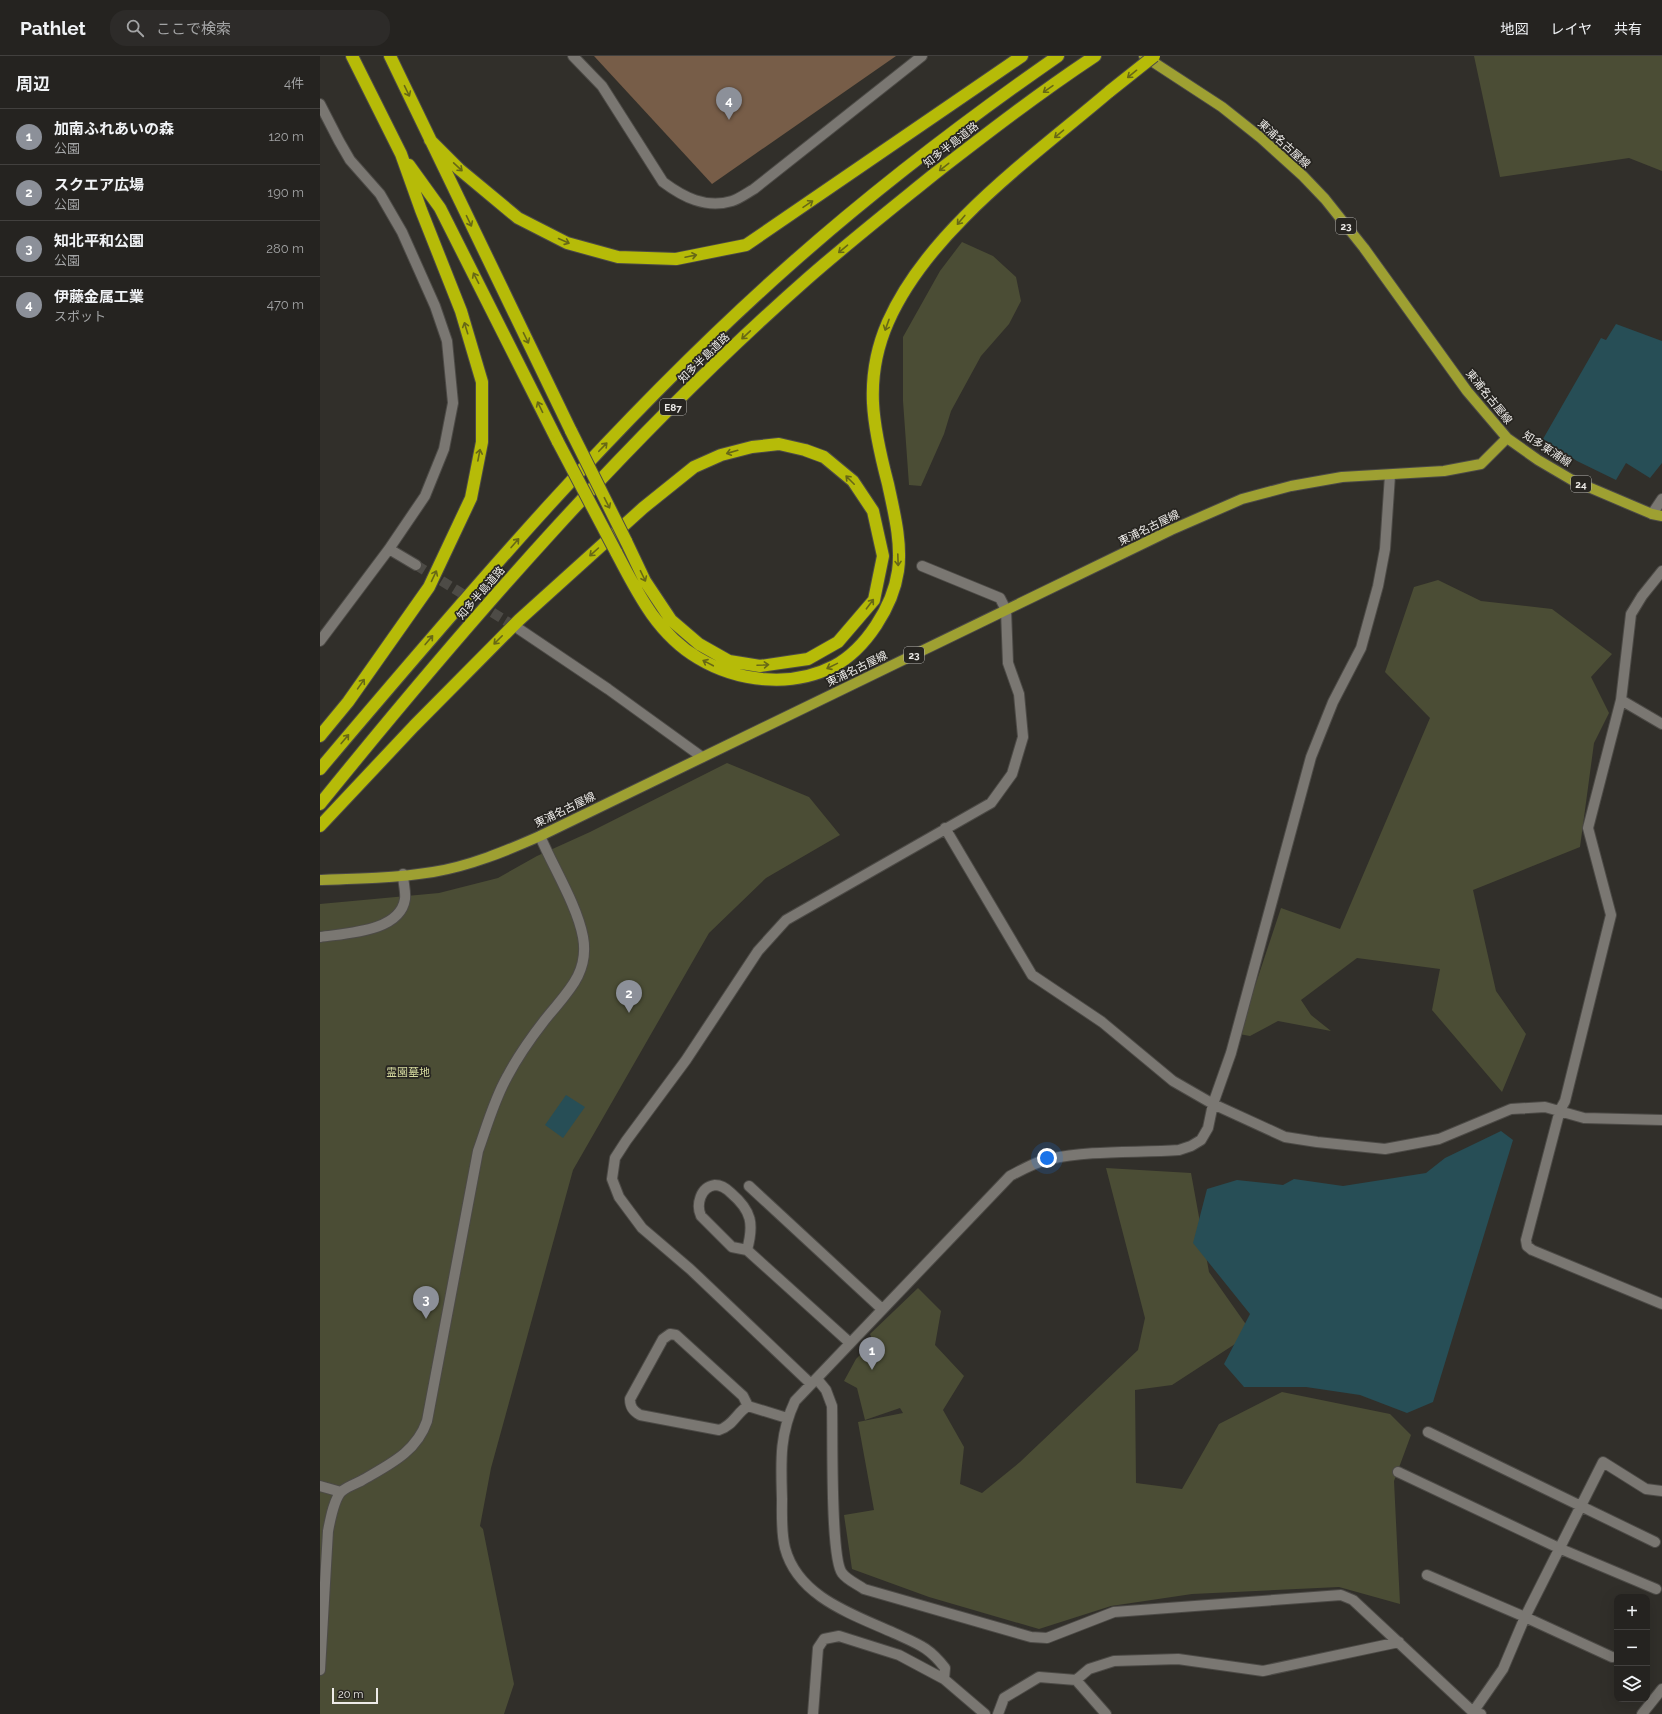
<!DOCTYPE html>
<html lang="ja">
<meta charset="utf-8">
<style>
body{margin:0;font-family:Raleway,"Noto Sans JP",sans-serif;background:#2d2b29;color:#f1f3f6}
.controls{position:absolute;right:12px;bottom:12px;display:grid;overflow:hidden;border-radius:8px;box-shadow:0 4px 16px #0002}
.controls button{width:36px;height:36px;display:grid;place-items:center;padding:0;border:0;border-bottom:1px solid #42403e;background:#252320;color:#f1f3f6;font:20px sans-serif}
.scale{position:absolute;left:12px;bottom:10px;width:46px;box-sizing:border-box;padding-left:4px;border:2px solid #edebe8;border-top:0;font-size:11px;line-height:14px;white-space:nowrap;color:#edebe8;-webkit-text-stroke:3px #272521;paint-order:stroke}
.you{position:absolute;left:727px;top:1102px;width:14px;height:14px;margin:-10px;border:3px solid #fff;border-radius:50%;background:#1a73e8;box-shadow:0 0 0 6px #1a73e833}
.badge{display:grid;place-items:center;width:26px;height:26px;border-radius:50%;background:#8c9099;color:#fff;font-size:13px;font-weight:700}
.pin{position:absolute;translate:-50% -33px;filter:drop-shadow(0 1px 2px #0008)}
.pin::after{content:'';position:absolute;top:21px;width:14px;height:12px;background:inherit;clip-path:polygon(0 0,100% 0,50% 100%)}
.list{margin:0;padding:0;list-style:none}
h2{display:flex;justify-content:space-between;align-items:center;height:52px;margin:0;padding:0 16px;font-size:17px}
h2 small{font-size:13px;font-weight:400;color:#a3a4a5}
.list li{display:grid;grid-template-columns:26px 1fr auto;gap:12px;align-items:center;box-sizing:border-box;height:56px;padding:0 16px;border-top:1px solid #42403e}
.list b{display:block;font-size:15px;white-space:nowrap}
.list p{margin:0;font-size:13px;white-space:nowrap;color:#a3a4a5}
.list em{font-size:13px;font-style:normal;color:#a3a4a5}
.icon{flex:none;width:22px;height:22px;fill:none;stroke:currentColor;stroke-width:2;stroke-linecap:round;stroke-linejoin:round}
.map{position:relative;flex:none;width:1342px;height:1658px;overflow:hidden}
header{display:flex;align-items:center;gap:24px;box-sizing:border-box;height:56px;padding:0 20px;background:#252320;border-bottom:1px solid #42403e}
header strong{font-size:19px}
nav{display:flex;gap:22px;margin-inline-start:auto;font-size:14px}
.search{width:280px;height:36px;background:#2d2b29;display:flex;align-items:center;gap:10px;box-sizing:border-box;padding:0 14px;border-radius:16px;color:#a3a4a5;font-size:15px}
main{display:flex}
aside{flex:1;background:#252320}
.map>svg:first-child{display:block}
.green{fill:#4b4d35}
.water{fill:#274e56}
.building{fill:#775d48}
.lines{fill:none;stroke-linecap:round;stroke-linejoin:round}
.minor-tunnel{stroke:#4d4b46;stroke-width:10;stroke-dasharray:10 5;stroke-linecap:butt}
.minor-casing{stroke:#4c4a46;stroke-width:12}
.major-casing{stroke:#4c4a46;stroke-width:12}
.highway-casing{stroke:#4c4a46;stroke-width:14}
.minor{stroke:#7a7772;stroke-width:10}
.major{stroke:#9ea032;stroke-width:10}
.highway{stroke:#b6bb08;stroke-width:12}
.highway-bridge-casing{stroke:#4c4a46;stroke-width:14;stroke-linecap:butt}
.highway-bridge{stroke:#b6bb08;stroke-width:12}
.oneway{stroke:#676816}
.labels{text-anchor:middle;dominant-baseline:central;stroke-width:3.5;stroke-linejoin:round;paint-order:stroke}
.shield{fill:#272521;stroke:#b2b0ac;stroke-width:1}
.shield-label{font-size:10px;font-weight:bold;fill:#edebe8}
.street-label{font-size:11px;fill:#edebe8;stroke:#272521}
.park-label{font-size:11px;fill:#d6da9f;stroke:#272521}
</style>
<header>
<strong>Pathlet</strong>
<div class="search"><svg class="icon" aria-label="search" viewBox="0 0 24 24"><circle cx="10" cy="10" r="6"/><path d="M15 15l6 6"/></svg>ここで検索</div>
<nav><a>地図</a><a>レイヤ</a><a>共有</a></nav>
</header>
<main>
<aside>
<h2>周辺<small>4件</small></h2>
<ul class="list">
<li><span class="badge">1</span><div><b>加南ふれあいの森</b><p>公園</p></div><em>120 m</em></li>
<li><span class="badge">2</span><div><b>スクエア広場</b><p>公園</p></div><em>190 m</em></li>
<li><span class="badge">3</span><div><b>知北平和公園</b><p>公園</p></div><em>280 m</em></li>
<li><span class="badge">4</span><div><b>伊藤金属工業</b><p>スポット</p></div><em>470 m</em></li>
</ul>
</aside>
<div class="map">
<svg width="1342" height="1658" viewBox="0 0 1342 1658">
<rect width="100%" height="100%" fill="#312f2a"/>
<path class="green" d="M1154 0H1342V115L1309 102 1180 121Z
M642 186 673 200 696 221 701 245 689 268 661 300 631 355 624 378 601 430 589 429 583 345V281L620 215Z
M1118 524 1161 545 1232 553 1292 598 1271 621 1289 657 1274 687 1260 791 1153 834 1176 935 1206 978 1182 1036 1112 954 1120 913 1037 902 981 944 991 959 1011 975 958 965 930 980 919 978 961 852 1020 873 1110 662 1065 616 1094 531Z
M407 707 489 741 520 779 446 822 389 877 253 1114 171 1412 160 1470 163 1473 194 1628 184 1658H0V848L119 837 178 822 217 800 270 776Z
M786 1112 871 1117 889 1216 932 1277 852 1329 815 1334 816 1427 862 1433 899 1368 962 1336 1070 1358 1091 1379 1074 1425 1080 1548 1019 1531 872 1538 791 1550 719 1573 609 1541 532 1513 524 1459 554 1454 538 1366 583 1357 580 1352 545 1364 537 1332 524 1325 536 1303 553 1286 550 1278 598 1232 621 1255 615 1289 644 1320 623 1354 644 1391 640 1428 662 1437 700 1406 818 1294 825 1262Z"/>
<path class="water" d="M1296 268 1342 285V407L1330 422 1306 407 1296 424 1257 405 1223 383 1281 282 1286 284Z
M246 1039 265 1051 243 1082 225 1069Z
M1181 1075 1193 1084 1113 1346 1087 1357 1040 1339 986 1331H924L904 1308 930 1258 873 1187 887 1133 917 1124 963 1129 974 1123 1023 1130 1106 1117 1125 1102Z"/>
<path class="building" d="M274 0H576L392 128Z"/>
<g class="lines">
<path class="minor-tunnel" d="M96 509 199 573"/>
<defs>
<path id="minor" d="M253 0 282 30 343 126C363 141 386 153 412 145 419 143 427 137 434 133L602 0
M0 48 19 85 30 104 60 138 82 176 115 250 127 285 133 347 124 393 105 440 69 493 0 585
M1332 458 1342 443
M69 493 96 509
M1342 515 1322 540 1311 558 1301 644 1268 772 1291 859 1245 1045 1240 1054 1206 1184 1207 1190 1212 1194 1342 1248
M199 573 288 633 382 701
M1301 644 1342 668
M625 772 712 919 782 966 853 1025 893 1048 965 1081 997 1086 1065 1093 1119 1083 1191 1053 1225 1051 1264 1062 1342 1064
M0 881C26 877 80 876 85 843 86 836 83 826 83 818
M429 1130 562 1253
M427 1194C434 1168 432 1155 411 1137 407 1133 402 1129 395 1129 380 1131 376 1149 381 1160L412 1191 427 1194 529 1286
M497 1323 506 1334 512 1350C513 1377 510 1501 522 1517 527 1524 537 1528 544 1533L711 1581 727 1582 794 1556 1021 1539 1033 1544 1153 1656 1161 1658
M491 1328 370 1213 322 1172 299 1141 292 1123 295 1102 306 1085 366 1004 438 895 466 864 671 747 692 718 703 681 699 638 688 607 686 554 680 542 602 510
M428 1350C417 1356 413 1370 399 1374L320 1359C313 1355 310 1351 310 1343L343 1283 350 1278 356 1279 423 1340 428 1350 467 1362
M1108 1376 1335 1486
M1078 1416 1241 1493 1336 1533
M0 1430 21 1436
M1107 1519 1205 1561 1292 1601
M0 1614 8 1475C10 1465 14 1442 22 1435 27 1431 35 1428 41 1425 68 1409 96 1397 107 1365L158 1095C167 1070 174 1044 187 1021 197 1002 210 983 224 965 244 939 270 919 263 881 257 849 233 811 220 780
M624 1623 625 1612C609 1591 598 1588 574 1577 532 1558 478 1541 465 1492 461 1476 462 1459 462 1443 461 1407 459 1379 475 1345L690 1120C703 1113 715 1106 730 1103 771 1094 817 1097 859 1094L871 1090 881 1084 888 1072 893 1048 911 997 991 701 1013 646 1041 592 1058 530 1065 493 1070 419
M756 1624 769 1613 794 1605 858 1603 943 1615 1079 1586
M1153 1656 1183 1613 1205 1561 1283 1406 1326 1433 1342 1435
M493 1658 498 1592 504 1583 519 1580 579 1599 624 1623 665 1658
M678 1658 684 1642 719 1621 756 1624 786 1658
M1322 1658 1342 1633"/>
<path id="major" d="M824 0 902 51 941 82 983 120 1005 143 1044 192 1147 335 1187 382 1218 404 1252 424 1332 458 1342 460
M0 824C37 823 76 822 113 816 150 810 186 795 220 780L851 474 922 443 971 430 1022 421 1124 415 1161 408 1187 382"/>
<path id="highway" d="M70 0 251 375
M110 84 139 113 198 162 247 187 298 201 356 203 426 189 702 0
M89 109 120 152 238 386
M296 496C317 536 337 578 378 602 418 626 472 632 514 610 546 593 573 550 578 515 582 487 574 456 568 428 553 371 543 323 568 266 609 173 714 100 790 35
M0 680 28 646 109 531 151 442 162 386V326L141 255 101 154 81 98 32 0
M0 713C149 537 299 360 472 207 557 132 646 64 738 0
M0 748C149 564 309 380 487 223 528 187 571 153 613 119 666 78 719 37 775 0
M0 770 94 670 199 564 323 452 374 411 401 399 432 391 459 388 485 394 504 401 533 425 553 455 563 500 554 544 518 586 488 603 440 610 409 605 379 588 351 564 325 525 306 485"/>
</defs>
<use href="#minor" class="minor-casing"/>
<use href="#major" class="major-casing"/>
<use href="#highway" class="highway-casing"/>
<use href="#minor" class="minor"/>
<use href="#major" class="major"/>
<use href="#highway" class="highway"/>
<defs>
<path id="highway-bridge" d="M790 35 834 0
M251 375 306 485
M238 386 296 496"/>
</defs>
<use href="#highway-bridge" class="highway-bridge-casing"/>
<use href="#highway-bridge" class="highway-bridge"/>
</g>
<defs><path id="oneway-shaft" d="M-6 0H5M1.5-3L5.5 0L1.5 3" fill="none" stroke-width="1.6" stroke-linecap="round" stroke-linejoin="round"/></defs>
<g class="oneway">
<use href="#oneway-shaft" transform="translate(812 18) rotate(141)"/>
<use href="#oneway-shaft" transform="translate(728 33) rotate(145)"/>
<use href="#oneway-shaft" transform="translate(87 35) rotate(64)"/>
<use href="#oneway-shaft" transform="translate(739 78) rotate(140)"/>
<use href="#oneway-shaft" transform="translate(138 111) rotate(43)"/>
<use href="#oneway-shaft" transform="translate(624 111) rotate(142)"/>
<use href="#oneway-shaft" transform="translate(488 148) rotate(-34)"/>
<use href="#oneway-shaft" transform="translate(641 164) rotate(130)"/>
<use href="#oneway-shaft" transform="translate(149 165) rotate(64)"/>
<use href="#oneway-shaft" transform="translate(244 185) rotate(24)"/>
<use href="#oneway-shaft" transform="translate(523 193) rotate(140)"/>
<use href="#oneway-shaft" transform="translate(371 200) rotate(-12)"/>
<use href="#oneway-shaft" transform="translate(156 222) rotate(-117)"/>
<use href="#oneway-shaft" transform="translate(567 269) rotate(110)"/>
<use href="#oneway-shaft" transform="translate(146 272) rotate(-107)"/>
<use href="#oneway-shaft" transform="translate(426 279) rotate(137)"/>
<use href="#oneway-shaft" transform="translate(206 282) rotate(64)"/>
<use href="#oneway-shaft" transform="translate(220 351) rotate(-116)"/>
<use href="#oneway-shaft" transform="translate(283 391) rotate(-46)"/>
<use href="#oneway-shaft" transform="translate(412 396) rotate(164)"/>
<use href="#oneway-shaft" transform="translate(159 399) rotate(-79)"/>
<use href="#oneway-shaft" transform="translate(530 424) rotate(-135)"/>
<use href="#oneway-shaft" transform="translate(287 447) rotate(63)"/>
<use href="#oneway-shaft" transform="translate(195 487) rotate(-49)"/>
<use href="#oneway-shaft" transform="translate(274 496) rotate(138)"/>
<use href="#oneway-shaft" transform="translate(578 504) rotate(88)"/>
<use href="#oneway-shaft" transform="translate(114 520) rotate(-65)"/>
<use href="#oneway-shaft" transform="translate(323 520) rotate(64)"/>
<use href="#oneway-shaft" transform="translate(550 548) rotate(-53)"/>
<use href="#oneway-shaft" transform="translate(109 584) rotate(-50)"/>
<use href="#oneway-shaft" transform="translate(178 584) rotate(135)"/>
<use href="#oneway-shaft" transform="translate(388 607) rotate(-152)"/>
<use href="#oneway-shaft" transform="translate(443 609) rotate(-3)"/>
<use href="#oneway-shaft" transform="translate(512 610) rotate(154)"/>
<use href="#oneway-shaft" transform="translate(41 628) rotate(-55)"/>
<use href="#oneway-shaft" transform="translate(25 683) rotate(-50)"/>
</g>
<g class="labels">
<g class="shield">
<rect x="1016" y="162" width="20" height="16" rx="3"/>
<rect x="340" y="343" width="26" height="16" rx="3"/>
<rect x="1251" y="420" width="20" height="16" rx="3"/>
<rect x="584" y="591" width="20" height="16" rx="3"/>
</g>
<g class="shield-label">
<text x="1026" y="170">23</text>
<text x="353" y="351">E87</text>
<text x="1261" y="428">24</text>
<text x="594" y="599">23</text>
</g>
<g class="street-label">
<text transform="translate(964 88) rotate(42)">東浦名古屋線</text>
<text transform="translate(631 89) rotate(-38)">知多半島道路</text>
<text transform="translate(384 302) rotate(-44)">知多半島道路</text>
<text transform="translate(1169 341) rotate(51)">東浦名古屋線</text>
<text transform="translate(1227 393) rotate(33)">知多東浦線</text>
<text transform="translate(829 472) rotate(-26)">東浦名古屋線</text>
<text transform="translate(161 537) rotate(-49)">知多半島道路</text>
<text transform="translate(537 613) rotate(-26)">東浦名古屋線</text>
<text transform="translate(245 754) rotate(-26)">東浦名古屋線</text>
</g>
<g class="park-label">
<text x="88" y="1016">霊園墓地</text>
</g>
</g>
</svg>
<div class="controls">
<button>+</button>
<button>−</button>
<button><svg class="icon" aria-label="layers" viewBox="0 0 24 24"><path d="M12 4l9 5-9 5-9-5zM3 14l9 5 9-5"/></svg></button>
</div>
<div class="scale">20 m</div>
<div class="you"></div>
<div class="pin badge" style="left:552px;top:1314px">1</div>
<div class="pin badge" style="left:309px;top:957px">2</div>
<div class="pin badge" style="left:106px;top:1263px">3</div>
<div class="pin badge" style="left:409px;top:64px">4</div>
</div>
</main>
